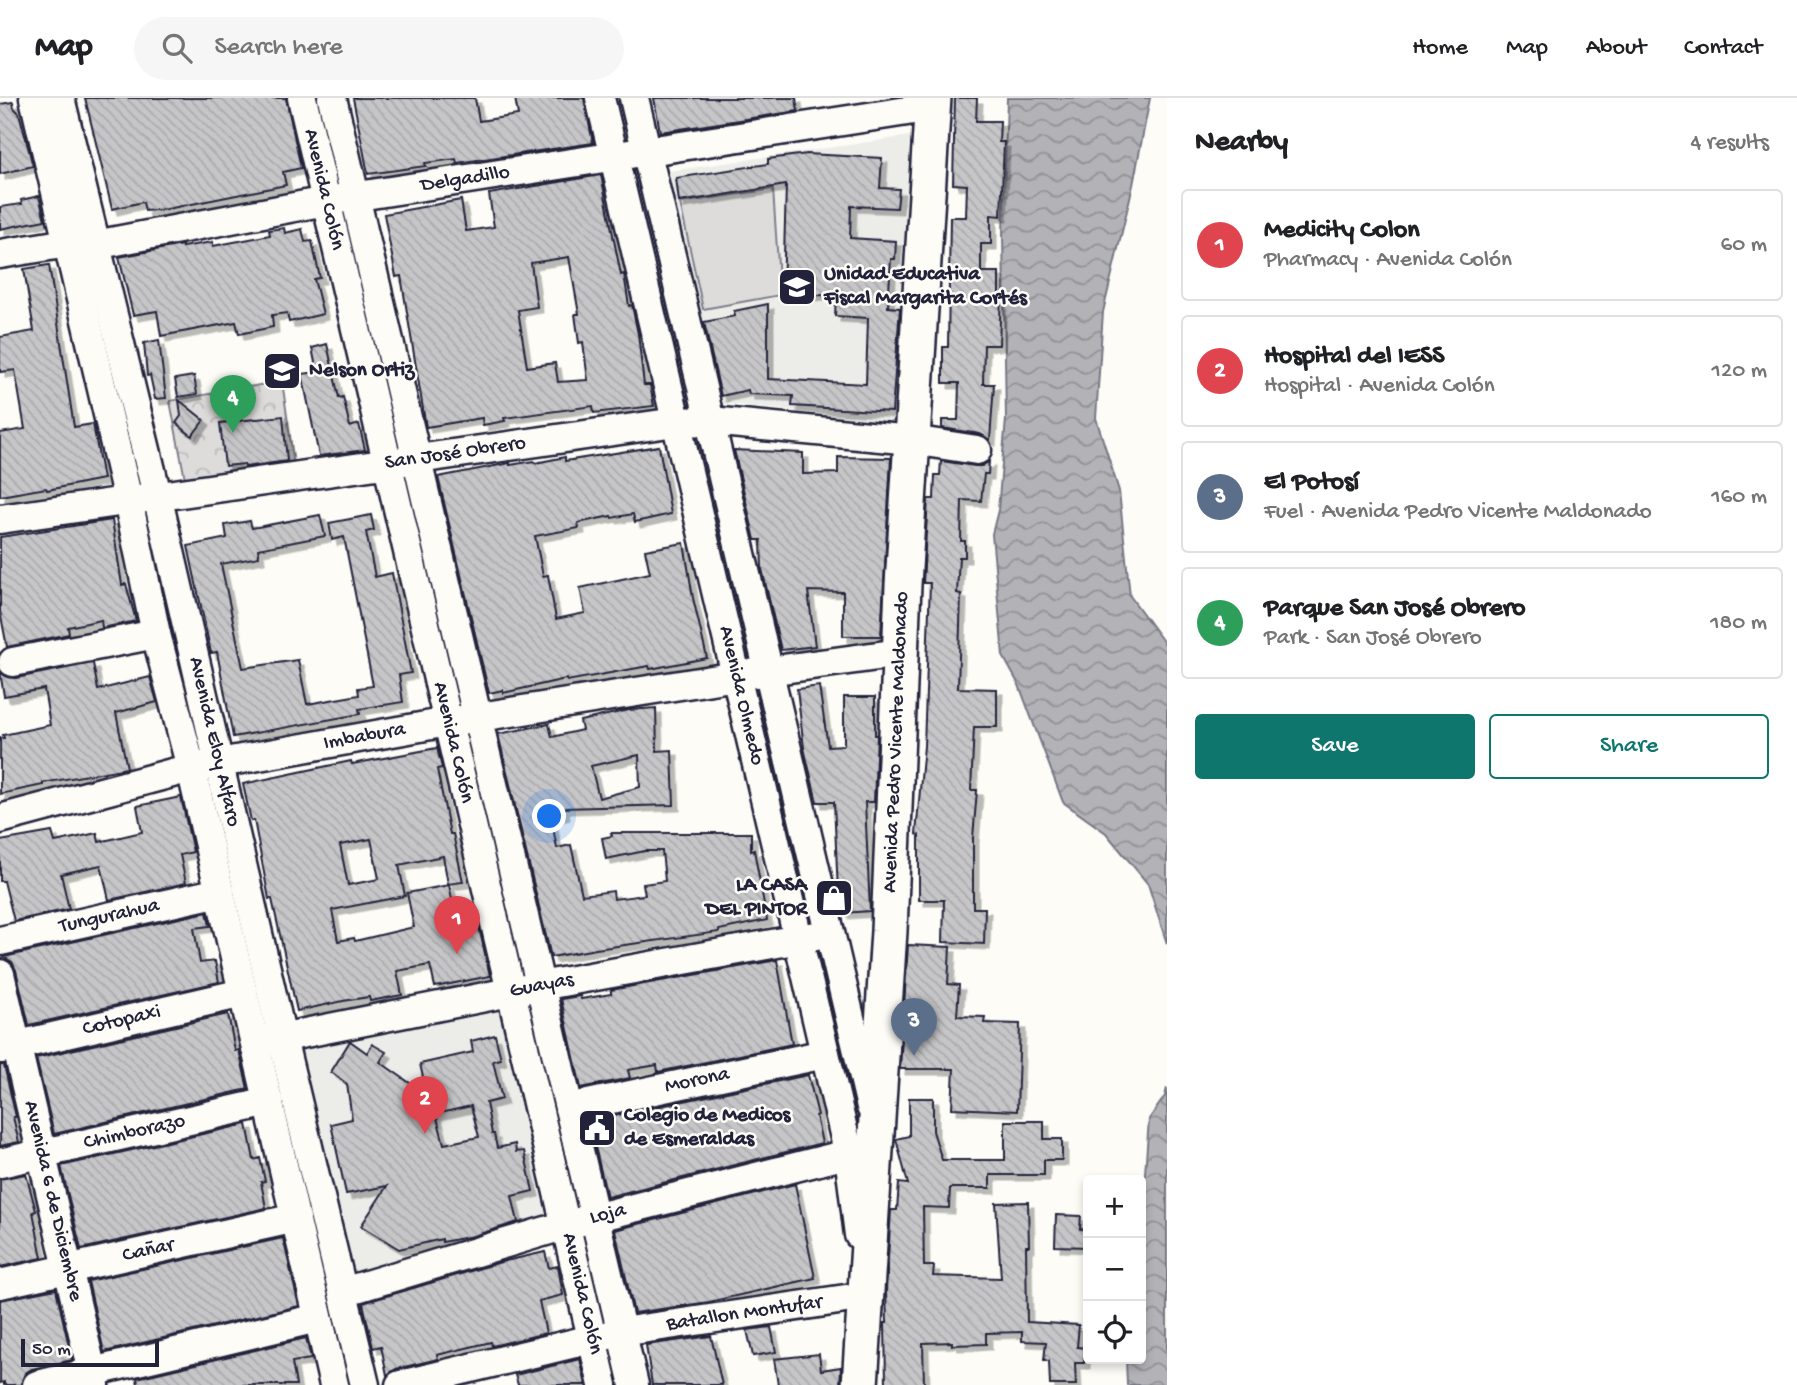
<!DOCTYPE html>
<meta charset="utf-8">
<style>
body{margin:0;font-family:"Gochi Hand",sans-serif;background:#f6f6f6;color:#202124}
.controls{position:absolute;right:21px;bottom:21px;display:grid;overflow:hidden;border-radius:7px;box-shadow:0 4px 10px #0003}
.controls button{width:63px;height:63px;display:grid;place-items:center;padding:0;border:0;border-bottom:2px solid #e0e0e0;background:#fff;color:#202124;font:35px sans-serif}
.scale{position:absolute;left:21px;bottom:18px;width:138px;box-sizing:border-box;padding-left:7px;border:4px solid #22223b;border-top:0;font-size:19px;line-height:24px;white-space:nowrap;color:#22223b;-webkit-text-stroke:5px #fdfcf7;paint-order:stroke}
.you{position:absolute;left:550px;top:719px;width:24px;height:24px;margin:-18px;border:5px solid #fff;border-radius:50%;background:#1a73e8;box-shadow:0 0 0 10px #1a73e833}
.badge{display:grid;place-items:center;width:46px;height:46px;border-radius:50%;background:#0f766e;color:#fff;font-size:23px;font-weight:700}
.pin{position:absolute;translate:-50% -58px;filter:drop-shadow(0 2px 4px #0008)}
.pin::after{content:'';position:absolute;top:37px;width:24px;height:21px;background:inherit;clip-path:polygon(0 0,100% 0,50% 100%)}
.list{margin:0;padding:0;list-style:none}
h2{display:flex;justify-content:space-between;align-items:center;height:91px;margin:0;padding:0 28px;font-size:30px}
h2 small{font-size:23px;font-weight:400;color:#757577}
.list li{display:grid;grid-template-columns:46px 1fr auto;gap:21px;align-items:center;box-sizing:border-box;height:112px;margin:0 14px 14px;padding:0 14px;border:2px solid #e0e0e0;border-radius:7px}
.list b{display:block;font-size:26px;white-space:nowrap}
.list p{margin:0;font-size:23px;white-space:nowrap;color:#757577}
.list em{font-size:23px;font-style:normal;color:#757577}
.actions{display:flex;gap:14px;padding:21px 28px}
.actions a{flex:1;padding:16px 0;border:2px solid #0f766e;border-radius:7px;text-align:center;font-size:24px;color:#0f766e}
.actions .main{background:#0f766e;color:#fff}
.icon{flex:none;width:38px;height:38px;fill:none;stroke:currentColor;stroke-width:2;stroke-linecap:round;stroke-linejoin:round}
.map{position:relative;flex:none;width:1167px;height:1287px;overflow:hidden}
header{display:flex;align-items:center;gap:42px;box-sizing:border-box;height:98px;padding:0 35px;background:#fff;border-bottom:2px solid #e0e0e0}
header strong{font-size:33px}
nav{display:flex;gap:38px;margin-inline-start:auto;font-size:24px}
.search{width:490px;height:63px;background:#f6f6f6;display:flex;align-items:center;gap:18px;box-sizing:border-box;padding:0 24px;border-radius:38px;color:#757577;font-size:26px}
main{display:flex}
aside{flex:1;background:#fff}
.map>svg:first-child{display:block}
.built{fill:#ecece9}
.park{fill:url(#park-crowns);stroke:#807f8b;stroke-width:2}
.garden{fill:#dddcdb;stroke:#807f8b;stroke-width:2}
.water{fill:url(#water-waves);stroke:#787885;stroke-width:2}
.building{fill:url(#building-back-hatch);stroke:#22223b;stroke-width:2;fill-rule:evenodd;filter:url(#shadow)}
.lines{fill:none;stroke-linecap:round;stroke-linejoin:round}
.minor-casing{stroke:#22223b;stroke-width:33}
.major-casing{stroke:#22223b;stroke-width:40}
.minor{stroke:#fdfcf7;stroke-width:28}
.major{stroke:#fdfcf7;stroke-width:35}
.labels{text-anchor:middle;dominant-baseline:central;stroke-width:5;stroke-linejoin:round;paint-order:stroke}
.street-label{font-size:21px;fill:#22223b;stroke:#fdfcf7}
.poi-label{font-size:21px;font-weight:bold;fill:#22223b;stroke:#fdfcf7;text-anchor:start}
</style>
<header>
<strong>Map</strong>
<div class="search"><svg class="icon" aria-label="search" viewBox="0 0 24 24"><circle cx="10" cy="10" r="6"/><path d="M15 15l6 6"/></svg>Search here</div>
<nav><a>Home</a><a>Map</a><a>About</a><a>Contact</a></nav>
</header>
<main>
<div class="map">
<svg width="1167" height="1287" viewBox="0 0 1167 1287">
<defs>
<pattern id="park-crowns" width="20" height="18" patternUnits="userSpaceOnUse" patternTransform="scale(1.75)"><rect width="20" height="18" fill="#dddcdb"/><path d="M2 6a3 3 0 1 1 6 0M12 15a3 3 0 1 1 6 0" fill="none" stroke="#bdbcbd"/></pattern>
<pattern id="water-waves" width="16" height="10" patternUnits="userSpaceOnUse" patternTransform="scale(1.75)"><rect width="16" height="10" fill="#b2b2b7"/><path d="M0 5q4-4 8 0t8 0" fill="none" stroke="#909096"/></pattern>
<pattern id="building-back-hatch" width="6" height="6" patternUnits="userSpaceOnUse" patternTransform="scale(1.75)"><rect width="6" height="6" fill="#c6c6c8"/><path d="M-1 5l2 2M0 0l6 6M5-1l2 2" fill="none" stroke="#aaaaad"/></pattern>
<filter id="shadow"><feDropShadow dx="5.5" dy="5.5" stdDeviation="0" flood-color="#0004"/></filter>
</defs>
<rect width="100%" height="100%" fill="#fdfcf7"/>
<filter id="ink" filterUnits="userSpaceOnUse"><feTurbulence type="fractalNoise" baseFrequency=".0143" numOctaves="2"/><feDisplacementMap in="SourceGraphic" scale="14" xChannelSelector="R" yChannelSelector="G"/><feConvolveMatrix kernelMatrix="1 2 1 2 8 2 1 2 1" color-interpolation-filters="sRGB"/></filter>
<g filter="url(#ink)">
<path class="built" d="M910 38 900 328 781 311 714 305 663 74Z
M497 907 555 1126 353 1175 297 945Z"/>
<path class="park" d="M282 283 294 366 185 381 170 303Z"/>
<path class="garden" d="M773 91 780 197 703 211 680 105Z"/>
<path class="water" d="M1007 0H1150L1133 87 1103 214 1096 320 1119 393 1130 498 1167 549V846L1148 786 1106 735 1063 704 1019 587 1003 558 992 436 998 412 1006 321 1003 136Z
M1167 990V1287H1127L1126 1261H1141V1129L1149 1021 1165 998Z"/>
<path class="building" d="M85 0H286L301 70 283 74 286 87 167 111 145 113 143 104 112 111Z
M353 0H475L479 23 518 17 515 0H584L593 45 457 65 456 61 425 65 426 68 368 76Z
M654 0H796L798 13 660 34Z
M955 0H977L976 23H1000L999 44H1004L1001 118 991 117V146H981V174H999V197H1001L999 247H984L983 286H994L990 342 980 336 942 330V322H958L959 285H943V249H948L950 119H966L967 87 953 86Z
M13 4 14 10 19 15 33 68 0 76V6Z
M807 56 882 60 880 90 899 91 897 110 851 108 850 140 896 143 895 161H891L888 209 900 210 892 314 792 308 793 298 749 296 748 292 721 298 704 224 735 218 734 213 768 206V281L866 286 868 220 835 218 836 198 783 195 786 87 679 104 676 80 768 66V61Z
M601 77 621 177 624 176 629 208 632 207 638 236 644 287H650L654 308 594 315 593 308 504 320 505 323 483 327 482 320 426 329 401 178 396 179 384 116 461 102 466 133 494 129 489 96ZM569 159 579 216H575L579 245 583 244 588 282 558 284 555 265 527 269 518 212 537 209 531 165Z
M39 98 45 122 0 131V109L22 106 21 102Z
M284 130 285 135 302 131 305 144 312 143 320 180 314 181 323 216 289 224 287 215 272 217 273 229 239 236 236 224 161 238 157 213 133 217 119 159 182 147V149L213 144V148L270 137 269 132Z
M49 167 74 329 93 326 103 381 47 392 46 390 0 398V335L25 331 15 272 0 274V239L34 233 24 171Z
M159 242 166 300 155 301 150 277 147 278 144 245Z
M327 246 339 300 343 299 350 329 359 326 365 352 319 358 302 276 317 274 312 250Z
M194 278 197 296 178 299 175 281Z
M179 302 204 322 192 338 176 325 181 318Z
M283 318 287 363 245 369 244 366 225 368 220 325Z
M659 348 671 416 635 424 633 416 612 420 611 418 578 425 579 430 535 438 543 478 548 477 556 521 585 515 580 490 650 475 645 452 684 445 693 500 707 560 650 571 649 568 567 583 566 581 503 595V592L489 595 438 379 510 365V367L534 363 535 365 565 359V363Z
M734 352 803 355V376L838 375V359L891 360 881 538H843V494L808 493 815 548 781 552 762 471 761 442H755Z
M941 363 975 368H982L989 363 988 376H984L981 403 962 402 961 443H965V459H959L957 495 961 496 958 590 997 591V629H974L971 692H977L973 740V810H985L984 846 943 844 944 802H919V737L916 736 924 648 930 485H923L928 401H934L935 377H940Z
M320 417 325 438 258 451 259 459 221 466 243 570 298 562 307 606 359 597 358 590 373 588 344 439 332 442 329 425 371 417 374 432 366 434 375 479 392 475 411 575 399 577 403 604 359 611 360 616 233 639 217 554 211 555 188 448 227 440 225 427 250 423 252 430Z
M112 422 122 487 126 486 136 523 102 530 101 522 68 529 69 536 7 549 0 513V439Z
M93 565 98 592 150 579 157 604 116 615 127 670 43 685V687L0 696V640H4L3 637 50 627 44 591 4 598 0 574 7 579 16 580Z
M819 588 828 648 844 647V599H875V637H877L874 704H865L870 813 843 815 840 795H838L834 704H817L804 650 797 591Z
M656 610 657 653 672 652 674 707 563 710 564 716 551 720 557 750 571 747 582 797 613 793 614 801 645 797 643 786 665 783 662 753H645L606 761 602 740 612 738 611 735H751V753L754 752 767 822 719 832V834L596 851 551 859 498 636 549 626 552 639 582 632 580 623 629 612ZM639 657 640 689 599 700 591 668Z
M437 650 442 670 437 671 450 736H453L463 784 448 786 443 758 399 767 405 798 332 812 338 843 354 840 355 843 414 829 407 795 449 787 456 820 476 816 490 878 435 889 430 867 397 873 402 897 370 903 369 899 343 903 297 913 272 801H269L254 722 251 723 243 686 351 663 352 666ZM371 741 379 781 348 787 340 747Z
M181 699 193 754 180 757 186 785 109 802 101 767 61 776 69 811 14 823 4 783H0V743L52 734 55 744 97 735 99 744 142 734 137 708Z
M207 814 210 828 194 830 200 865 215 863 219 884 29 927 16 872 12 864 4 859Z
M908 847 950 849 948 886 959 887 957 918 985 919 984 925 1020 926 1017 1013 952 1010 954 971H900Z
M777 862 792 946 658 974 657 967 628 972 630 980 581 990 561 901 580 898 581 901 611 896V892Z
M228 916 235 953 239 952 248 991 54 1036 36 960Z
M495 937 501 961 493 963 502 1001 486 1005 492 1036H494L497 1050 515 1046 516 1054 524 1053 533 1093 512 1098 518 1124 473 1138 442 1144V1141L399 1151 361 1128 387 1088 346 1096 331 1026 352 1021 347 986 331 974 350 943 367 955 372 946 386 954 380 964 427 997 420 966 473 954 471 943ZM471 1008 479 1039 444 1046 436 1016Z
M0 967H4L16 1019H13L19 1044 0 1048Z
M808 977 818 1017 816 1018 822 1045 607 1099 589 1023Z
M909 1000H933V1033L942 1062H1005V1023H1044V1041H1062V1062H1044V1077H990V1090H950L949 1110 923 1109 924 1168H934L933 1178 1001 1180 996 1105 1028 1104 1029 1148H1026L1027 1224 1079 1227 1077 1249 1085 1250 1084 1265H1075L1076 1287H1050L1049 1263 1044 1262 1046 1244 1022 1243V1234L986 1235V1246L952 1247V1244L923 1245 924 1287H886L885 1225H887L886 1193 891 1112H897L899 1085 908 1086 896 1041 909 1038Z
M247 1026 254 1062 260 1060 265 1083 261 1084 266 1110 81 1151 61 1068Z
M26 1076 36 1113 33 1114 42 1160 0 1169V1081Z
M795 1086 815 1180 709 1204 634 1215 615 1132Z
M1056 1117 1081 1118 1080 1131 1088 1132V1149L1055 1148Z
M283 1140 299 1208 104 1254 88 1183Z
M545 1154 549 1170 558 1168 563 1197 539 1203 546 1235 492 1248 491 1244 437 1257 438 1261 396 1271 387 1277 381 1248 373 1250 363 1205 501 1164Z
M56 1191 72 1262 32 1271 25 1275 21 1287H4V1284L0 1285V1202Z
M771 1229 776 1254 753 1258 747 1232Z
M711 1238 722 1287H652L646 1247Z
M306 1240 311 1261 292 1264 296 1287H138L137 1280Z
M819 1256 821 1272 841 1269 840 1287H778L774 1261Z
M580 1261 586 1287H518L515 1277Z"/>
<g class="lines">
<defs>
<g id="minor">
<path d="M34 0 128 402 156 536 191 670 334 1287"/>
<path id="s1" d="M60 0 157 397 282 940 365 1287"/>
<path id="s2" d="M302 0 603 1287"/>
<path d="M332 0 634 1287"/>
<path id="s3" d="M600 0 849 1057 859 1137"/>
<path d="M634 0 871 1009"/>
<path id="s4" d="M0 156 68 145 95 147 326 103 933 9"/>
<path id="s5" d="M0 421 676 324 710 323 912 342 977 352"/>
<path d="M13 564 156 536"/>
<path id="s6" d="M0 721 191 670 448 624 768 573 900 555"/>
<path id="s7" d="M0 843 220 794"/>
<path id="s8" d="M0 876 95 1287"/>
<path id="s9" d="M265 943 540 888 816 838"/>
<path id="s10" d="M1 951 243 895"/>
<path id="s11" d="M569 1010 825 956"/>
<path id="s12" d="M0 1065 269 1004"/>
<path id="s13" d="M0 1186 296 1120"/>
<path id="s14" d="M343 1194 566 1127 867 1051"/>
<path d="M37 1287 318 1220"/>
<path id="s15" d="M400 1287 621 1234 866 1198 864 1180"/>
</g>
<g id="major">
<path id="s16" d="M860 1287 889 833 903 487 933 0"/>
</g>
</defs>
<use href="#minor" class="minor-casing"/>
<use href="#major" class="major-casing"/>
<use href="#minor" class="minor"/>
<use href="#major" class="major"/>
</g>
</g>
<defs>
<symbol id="school-square" viewBox="-11 -11 22 22"><rect x="-9" y="-9" width="18" height="18" rx="4" fill="#22223b" stroke="#fdfcf7"/><path d="M0-5L7-2L0 1L-7-2ZM-4 1L0 2.5L4 1V4Q0 6-4 4Z" fill="#fff"/></symbol>
<symbol id="shop-square" viewBox="-11 -11 22 22"><rect x="-9" y="-9" width="18" height="18" rx="4" fill="#22223b" stroke="#fdfcf7"/><path d="M-5-2.5h2.3a2.7 3.5 0 0 1 5.4 0H5L5.5 6h-11ZM-1.5-2.5h3a1.5 2.3 0 0 0-3 0Z" fill="#fff"/></symbol>
<symbol id="civic-square" viewBox="-11 -11 22 22"><rect x="-9" y="-9" width="18" height="18" rx="4" fill="#22223b" stroke="#fdfcf7"/><path d="M-.6-6.5H3V-4.5H.6V-3L4-1V1h2V6H-6V1h2V-1L-.6-3ZM-1.2 2.5V6h2.4V2.5Z" fill="#fff"/></symbol>
</defs>
<g fill-rule="evenodd">
<use href="#school-square" x="775" y="167" width="44" height="44"/>
<use href="#school-square" x="260" y="251" width="44" height="44"/>
<use href="#shop-square" x="812" y="778" width="44" height="44"/>
<use href="#civic-square" x="575" y="1008" width="44" height="44"/>
</g>
<g class="labels">
<g class="street-label">
<text stroke="none"><textPath href="#s4" startOffset="472">Delgadillo</textPath></text>
<text stroke="none"><textPath href="#s2" startOffset="94">Avenida Colón</textPath></text>
<text stroke="none"><textPath href="#s5" startOffset="460">San José Obrero</textPath></text>
<text stroke="none"><textPath href="#s3" startOffset="614">Avenida Olmedo</textPath></text>
<text stroke="none"><textPath href="#s6" startOffset="374">Imbabura</textPath></text>
<text stroke="none"><textPath href="#s1" startOffset="662">Avenida Eloy Alfaro</textPath></text>
<text stroke="none"><textPath href="#s2" startOffset="662">Avenida Colón</textPath></text>
<text stroke="none"><textPath href="#s16" startOffset="644">Avenida Pedro Vicente Maldonado</textPath></text>
<text stroke="none"><textPath href="#s7" startOffset="112">Tungurahua</textPath></text>
<text stroke="none"><textPath href="#s9" startOffset="282">Guayas</textPath></text>
<text stroke="none"><textPath href="#s10" startOffset="124">Cotopaxi</textPath></text>
<text stroke="none"><textPath href="#s11" startOffset="131">Morona</textPath></text>
<text stroke="none"><textPath href="#s12" startOffset="138">Chimborazo</textPath></text>
<text stroke="none"><textPath href="#s8" startOffset="233">Avenida 6 de Diciembre</textPath></text>
<text stroke="none"><textPath href="#s14" startOffset="276">Loja</textPath></text>
<text stroke="none"><textPath href="#s13" startOffset="152">Cañar</textPath></text>
<text stroke="none"><textPath href="#s2" startOffset="1228">Avenida Colón</textPath></text>
<text stroke="none"><textPath href="#s15" startOffset="352">Batallon Montufar</textPath></text>
</g>
<g class="poi-label">
<text x="824" y="177">Unidad Educativa<tspan x="824" dy="24">Fiscal Margarita Cortés</tspan></text>
<text x="309" y="273">Nelson Ortiz</text>
<text x="807" y="788" text-anchor="end">LA CASA<tspan x="807" dy="24">DEL PINTOR</tspan></text>
<text x="624" y="1018">Colegio de Medicos<tspan x="624" dy="24">de Esmeraldas</tspan></text>
</g>
</g>
</svg>
<div class="controls">
<button>+</button>
<button>−</button>
<button><svg class="icon" aria-label="locate" viewBox="0 0 24 24"><circle cx="12" cy="12" r="6"/><path d="M12 2v4M12 18v4M2 12h4M18 12h4"/></svg></button>
</div>
<div class="scale">50 m</div>
<div class="you"></div>
<div class="pin badge" style="left:457px;top:856px;background:#e0444e">1</div>
<div class="pin badge" style="left:425px;top:1036px;background:#e0444e">2</div>
<div class="pin badge" style="left:914px;top:958px;background:#5c6f8a">3</div>
<div class="pin badge" style="left:233px;top:335px;background:#2e9e5b">4</div>
</div>
<aside>
<h2>Nearby<small>4 results</small></h2>
<ul class="list">
<li><span class="badge" style="background:#e0444e">1</span><div><b>Medicity Colon</b><p>Pharmacy · Avenida Colón</p></div><em>60 m</em></li>
<li><span class="badge" style="background:#e0444e">2</span><div><b>Hospital del IESS</b><p>Hospital · Avenida Colón</p></div><em>120 m</em></li>
<li><span class="badge" style="background:#5c6f8a">3</span><div><b>El Potosí</b><p>Fuel · Avenida Pedro Vicente Maldonado</p></div><em>160 m</em></li>
<li><span class="badge" style="background:#2e9e5b">4</span><div><b>Parque San José Obrero</b><p>Park · San José Obrero</p></div><em>180 m</em></li>
</ul>
<div class="actions"><a class="main">Save</a><a>Share</a></div>
</aside>
</main>
